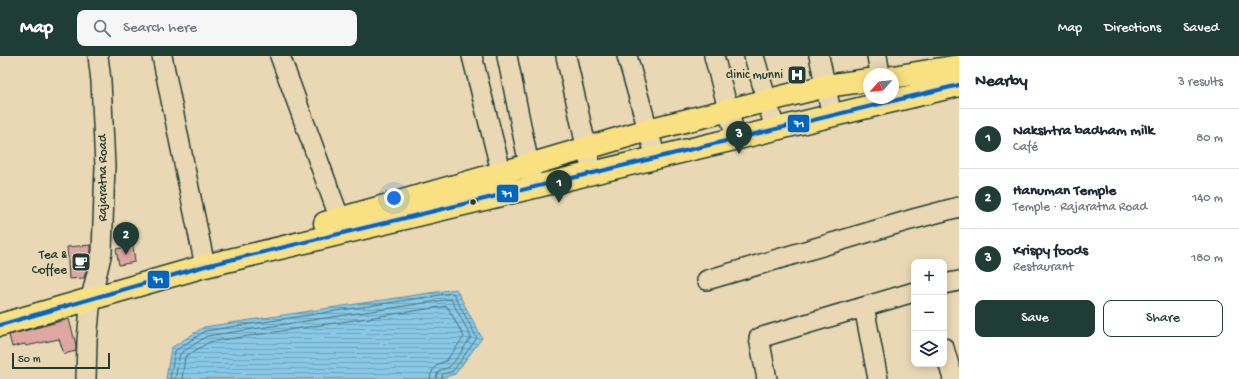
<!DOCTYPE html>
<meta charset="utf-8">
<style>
body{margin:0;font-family:"Gochi Hand",sans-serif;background:#f6f6f7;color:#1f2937}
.controls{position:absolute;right:12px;bottom:12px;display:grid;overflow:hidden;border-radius:8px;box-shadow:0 2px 10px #0003}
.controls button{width:36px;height:36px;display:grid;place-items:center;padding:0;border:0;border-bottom:1px solid #e0e1e3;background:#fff;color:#1f2937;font:20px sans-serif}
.compass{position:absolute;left:863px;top:12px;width:36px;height:36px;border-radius:50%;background:#fff;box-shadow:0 2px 10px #0003;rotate:243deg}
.scale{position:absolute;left:12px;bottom:10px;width:98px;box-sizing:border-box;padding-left:4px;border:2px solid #1f3d34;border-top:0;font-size:11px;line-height:14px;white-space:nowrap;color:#1f3d34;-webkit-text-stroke:3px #ead8b5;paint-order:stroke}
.you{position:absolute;left:394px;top:142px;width:14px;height:14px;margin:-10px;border:3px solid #fff;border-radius:50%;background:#1a73e8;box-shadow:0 0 0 6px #1a73e833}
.badge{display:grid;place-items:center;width:26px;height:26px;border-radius:50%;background:#1f3d34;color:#fff;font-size:13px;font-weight:700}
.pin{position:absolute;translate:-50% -33px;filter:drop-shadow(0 1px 2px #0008)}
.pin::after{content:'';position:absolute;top:21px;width:14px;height:12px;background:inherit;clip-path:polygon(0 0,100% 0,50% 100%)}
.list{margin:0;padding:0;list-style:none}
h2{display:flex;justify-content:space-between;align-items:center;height:52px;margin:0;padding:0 16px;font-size:17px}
h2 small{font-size:13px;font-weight:400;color:#747a83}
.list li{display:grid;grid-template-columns:26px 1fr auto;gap:12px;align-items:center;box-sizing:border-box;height:60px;padding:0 16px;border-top:1px solid #e0e1e3}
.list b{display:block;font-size:15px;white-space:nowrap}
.list p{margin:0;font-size:13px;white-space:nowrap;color:#747a83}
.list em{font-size:13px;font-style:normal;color:#747a83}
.actions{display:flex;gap:8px;padding:12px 16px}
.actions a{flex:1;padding:9px 0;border:1px solid #1f3d34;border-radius:8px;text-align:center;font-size:14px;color:#1f3d34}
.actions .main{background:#1f3d34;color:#fff}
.icon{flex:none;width:22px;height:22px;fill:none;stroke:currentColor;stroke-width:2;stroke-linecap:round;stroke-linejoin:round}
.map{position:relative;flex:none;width:959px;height:323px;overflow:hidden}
header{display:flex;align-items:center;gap:24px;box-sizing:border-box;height:56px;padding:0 20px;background:#1f3d34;color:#fff}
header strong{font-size:19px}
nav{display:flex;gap:22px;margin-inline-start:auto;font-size:14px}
.search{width:280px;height:36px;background:#f6f6f7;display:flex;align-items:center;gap:10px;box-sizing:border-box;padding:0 14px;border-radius:8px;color:#747a83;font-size:15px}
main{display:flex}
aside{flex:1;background:#fff}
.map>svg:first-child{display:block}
.water{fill:url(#water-rules);stroke:#5e90a0}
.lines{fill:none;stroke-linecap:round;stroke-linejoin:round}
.shore{stroke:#49757c;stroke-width:1}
.building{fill:#e0a6a1;stroke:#1f3d34}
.minor-casing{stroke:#1f3d34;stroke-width:22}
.major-casing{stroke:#1f3d34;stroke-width:25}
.minor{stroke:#ead8b5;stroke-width:19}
.major{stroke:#f9e181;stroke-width:22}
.bus-1-casing{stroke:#ead8b5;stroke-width:7}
.bus-1{stroke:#0065bd;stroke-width:4}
.bus-dot{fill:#1f3d34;stroke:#ead8b5;stroke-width:1.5}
.labels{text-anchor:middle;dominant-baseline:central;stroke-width:3.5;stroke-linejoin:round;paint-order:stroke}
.poi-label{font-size:13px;fill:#1f3d34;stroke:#ead8b5;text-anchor:end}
.street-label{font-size:13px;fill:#1f3d34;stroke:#ead8b5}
.line-badge{stroke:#ead8b5;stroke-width:1.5}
.badge-label{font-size:11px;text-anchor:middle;font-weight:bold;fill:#fff}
</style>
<header>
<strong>Map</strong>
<div class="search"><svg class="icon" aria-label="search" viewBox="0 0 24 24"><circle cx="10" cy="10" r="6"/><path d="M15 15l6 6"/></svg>Search here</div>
<nav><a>Map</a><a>Directions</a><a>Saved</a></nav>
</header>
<main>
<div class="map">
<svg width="959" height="323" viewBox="0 0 959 323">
<defs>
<pattern id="water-rules" width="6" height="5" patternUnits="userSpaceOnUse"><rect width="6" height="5" fill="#88c8e8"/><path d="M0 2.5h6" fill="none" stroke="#6fa4bd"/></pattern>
</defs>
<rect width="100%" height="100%" fill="#ead8b5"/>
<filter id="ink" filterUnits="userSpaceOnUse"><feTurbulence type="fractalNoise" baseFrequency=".025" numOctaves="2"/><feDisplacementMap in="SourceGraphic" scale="8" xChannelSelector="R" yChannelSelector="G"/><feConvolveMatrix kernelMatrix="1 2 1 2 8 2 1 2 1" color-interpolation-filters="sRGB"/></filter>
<g filter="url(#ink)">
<path class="water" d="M456 233 482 282 455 318 439 323H166L171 292 204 271Z"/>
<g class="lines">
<path class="shore" d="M170 323 175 295 205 275 453 237 477 282 453 315 443 318 441 323
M175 323 180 298 207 280 451 243 471 281C467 287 454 308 449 311 442 315 437 312 436 323
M182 323 185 301 209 286 447 250 464 281 446 305 438 308 434 312 431 318 430 323"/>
</g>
<path class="building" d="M91 189V195L84 222 69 223 67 191Z
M133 190 135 206 119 209 116 193Z
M69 263 76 289V295L64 298 59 283 26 290 25 288 12 291 9 279Z"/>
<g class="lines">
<defs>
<path id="minor" d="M162 0 205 210
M280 0 345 177
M472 0 505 131
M507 0 532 124
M566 0 592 117
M627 0 656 102
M714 0 736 83
M754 0 775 73
M819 0 832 60
M877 0 880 18
M707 224 910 164 959 151
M944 228 959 225
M864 251 878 323
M944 292 953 323
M86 323 87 284 91 242 102 196 105 110 101 25 98 0
M767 323 759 282 914 236"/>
<path id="major" d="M893 21 959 10
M325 167 529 109 648 74 826 30 869 24
M0 269 205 210 959 29"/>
</defs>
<use href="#minor" class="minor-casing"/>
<use href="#major" class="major-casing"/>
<use href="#minor" class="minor"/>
<use href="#major" class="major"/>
<defs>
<path id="bus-1" d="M0 269 205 210 959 29"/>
</defs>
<use href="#bus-1" class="bus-1-casing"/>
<use href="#bus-1" class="bus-1"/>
</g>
</g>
<defs>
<symbol id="hospital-square" viewBox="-11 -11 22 22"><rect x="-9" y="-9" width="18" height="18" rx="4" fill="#1f3d34" stroke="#ead8b5"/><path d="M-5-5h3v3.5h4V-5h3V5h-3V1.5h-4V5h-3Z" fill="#fff"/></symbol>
<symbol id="cafe-square" viewBox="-11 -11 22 22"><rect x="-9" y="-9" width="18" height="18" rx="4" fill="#1f3d34" stroke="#ead8b5"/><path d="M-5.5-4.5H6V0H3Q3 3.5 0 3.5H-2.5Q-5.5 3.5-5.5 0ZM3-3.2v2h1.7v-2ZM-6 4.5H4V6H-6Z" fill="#fff"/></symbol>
</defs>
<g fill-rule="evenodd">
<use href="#hospital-square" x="786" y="8" width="22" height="22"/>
<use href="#cafe-square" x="70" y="195" width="22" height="22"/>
</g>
<circle class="bus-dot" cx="473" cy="146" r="3.5"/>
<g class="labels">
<g class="poi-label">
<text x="783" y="19">clinic munni</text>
<text x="67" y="199">Tea &amp;<tspan x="67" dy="15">Coffee</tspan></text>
</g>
<g class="street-label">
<text transform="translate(103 122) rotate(-90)">Rajaratna Road</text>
</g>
</g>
<g class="line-badge">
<rect x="787" y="58" width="23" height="19" rx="4" fill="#0065bd"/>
<rect x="496" y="128" width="23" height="19" rx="4" fill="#0065bd"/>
<rect x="147" y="214" width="23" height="19" rx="4" fill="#0065bd"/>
</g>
<g class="badge-label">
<text x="799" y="71">71</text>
<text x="507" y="141">71</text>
<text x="158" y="227">71</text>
</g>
</svg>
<div class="controls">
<button>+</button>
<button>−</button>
<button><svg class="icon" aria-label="layers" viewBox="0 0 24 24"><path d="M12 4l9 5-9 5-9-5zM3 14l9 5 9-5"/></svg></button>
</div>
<svg class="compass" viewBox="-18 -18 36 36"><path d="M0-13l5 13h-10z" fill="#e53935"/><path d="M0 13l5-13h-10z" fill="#747a83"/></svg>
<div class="scale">50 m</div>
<div class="you"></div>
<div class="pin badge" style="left:559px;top:147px">1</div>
<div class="pin badge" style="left:126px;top:199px">2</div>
<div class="pin badge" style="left:739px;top:98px">3</div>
</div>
<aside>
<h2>Nearby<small>3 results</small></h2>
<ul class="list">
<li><span class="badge">1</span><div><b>Nakshtra badham milk</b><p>Café</p></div><em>80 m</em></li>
<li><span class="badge">2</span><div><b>Hanuman Temple</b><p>Temple · Rajaratna Road</p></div><em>140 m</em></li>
<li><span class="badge">3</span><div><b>Krispy foods</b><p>Restaurant</p></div><em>180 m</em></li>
</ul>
<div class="actions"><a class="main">Save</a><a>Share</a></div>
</aside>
</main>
